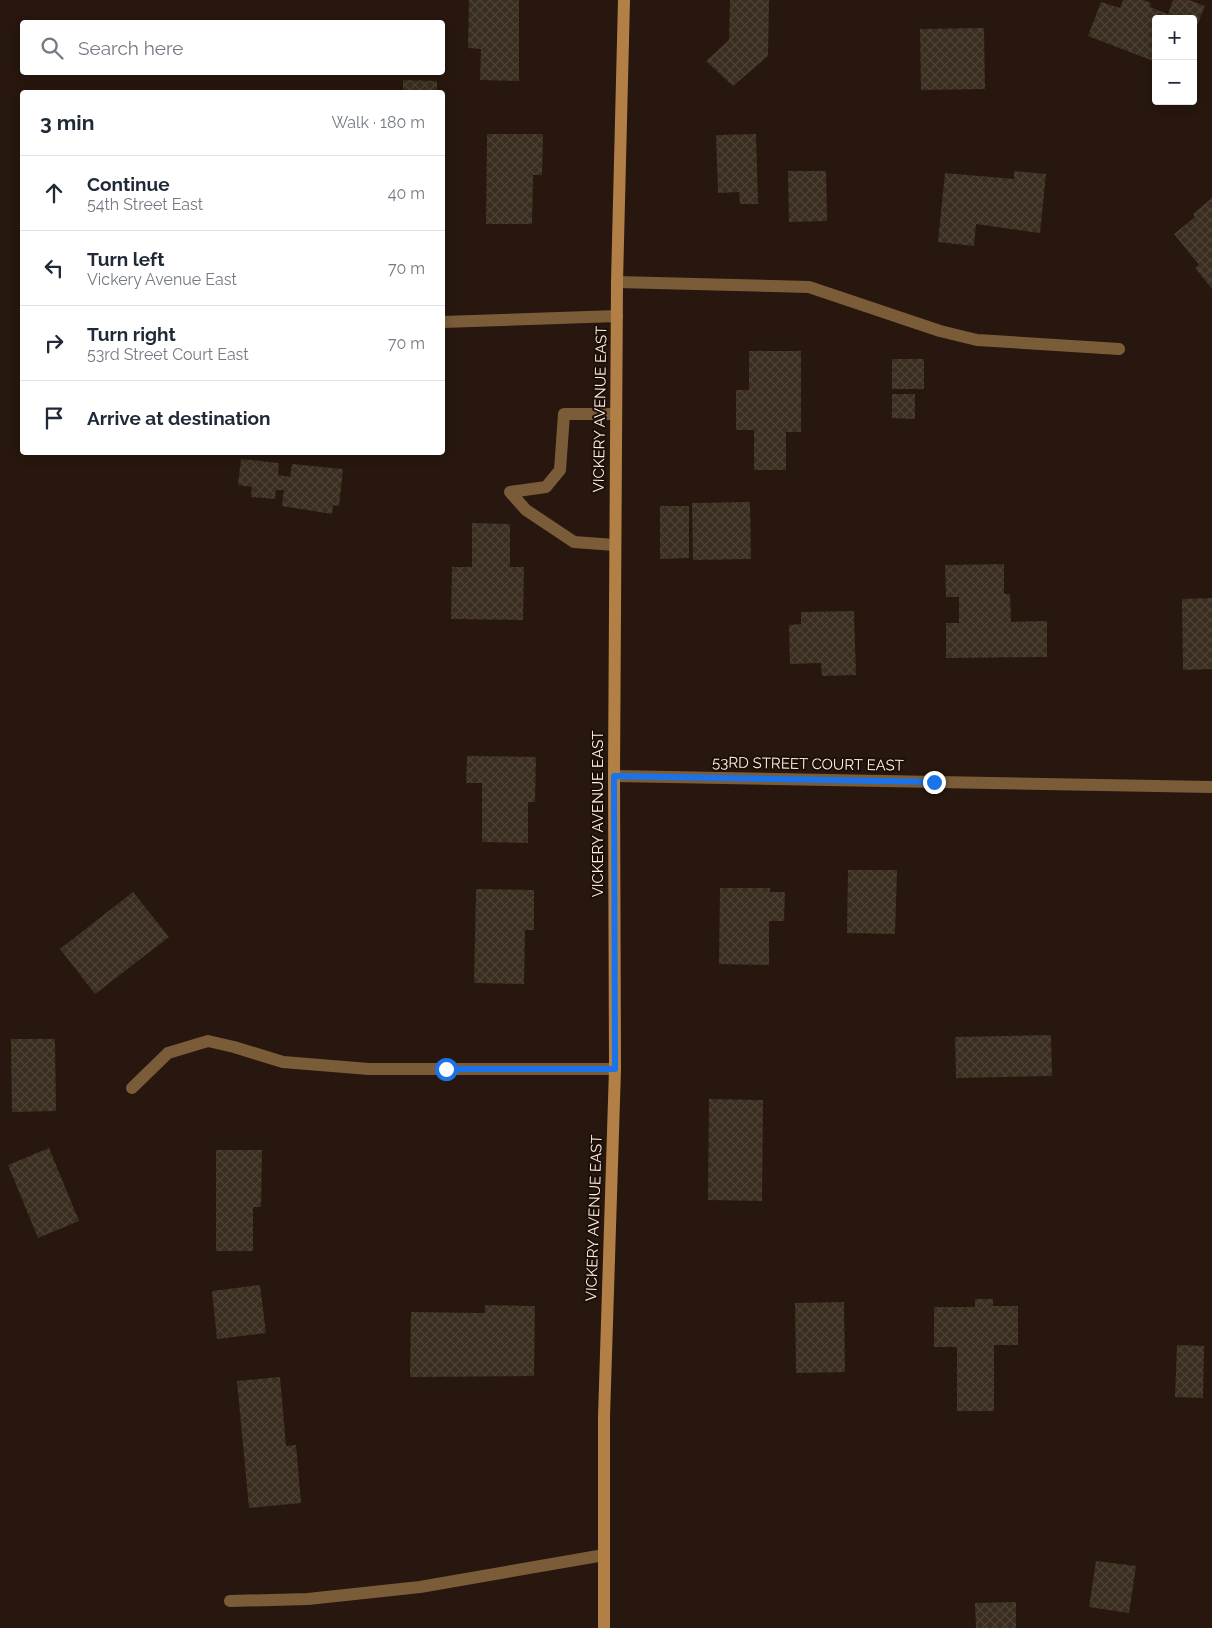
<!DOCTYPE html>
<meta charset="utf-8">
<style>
body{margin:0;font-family:Raleway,sans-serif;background:#f6f6f7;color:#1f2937}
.controls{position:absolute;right:15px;top:15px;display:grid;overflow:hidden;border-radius:5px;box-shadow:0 2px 12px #0003}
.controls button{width:45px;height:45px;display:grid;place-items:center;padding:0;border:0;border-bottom:1px solid #e0e1e3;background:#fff;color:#1f2937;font:25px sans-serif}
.stop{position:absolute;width:15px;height:15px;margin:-11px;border:4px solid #1a73e8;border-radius:50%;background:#fff}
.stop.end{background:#1a73e8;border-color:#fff;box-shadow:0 1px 5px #0008}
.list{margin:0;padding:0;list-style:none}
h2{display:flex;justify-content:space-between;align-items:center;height:65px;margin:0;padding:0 20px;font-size:21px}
h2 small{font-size:16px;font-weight:400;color:#747a83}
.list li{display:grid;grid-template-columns:32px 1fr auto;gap:15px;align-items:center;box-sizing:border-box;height:75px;padding:0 20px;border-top:1px solid #e0e1e3}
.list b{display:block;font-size:19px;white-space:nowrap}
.list p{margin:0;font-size:16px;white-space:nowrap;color:#747a83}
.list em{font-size:16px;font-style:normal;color:#747a83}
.icon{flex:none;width:28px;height:28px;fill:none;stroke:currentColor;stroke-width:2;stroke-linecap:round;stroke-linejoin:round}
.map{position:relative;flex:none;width:1212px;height:1628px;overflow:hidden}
.search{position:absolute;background:#fff;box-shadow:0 2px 12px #0003;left:20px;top:20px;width:425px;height:55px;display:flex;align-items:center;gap:12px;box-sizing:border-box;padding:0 18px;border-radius:5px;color:#747a83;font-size:19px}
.panel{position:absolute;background:#fff;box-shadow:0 2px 12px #0003;left:20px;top:90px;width:425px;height:365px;border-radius:5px}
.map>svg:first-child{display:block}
.building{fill:url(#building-cross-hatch)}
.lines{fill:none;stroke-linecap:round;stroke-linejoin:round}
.lane{stroke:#7b5c39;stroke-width:12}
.street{stroke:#7b5c39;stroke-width:12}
.secondary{stroke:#b28046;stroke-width:12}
.route{stroke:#1a73e8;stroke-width:6}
.labels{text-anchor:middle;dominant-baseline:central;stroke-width:4;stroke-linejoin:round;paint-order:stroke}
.street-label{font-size:15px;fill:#fdf2ec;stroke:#1d0e06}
</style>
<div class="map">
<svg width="1212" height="1628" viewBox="0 0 1212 1628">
<defs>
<pattern id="building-cross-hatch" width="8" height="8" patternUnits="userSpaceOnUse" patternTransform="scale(1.25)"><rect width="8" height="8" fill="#392e1f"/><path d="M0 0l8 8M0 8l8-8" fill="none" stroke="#4d4235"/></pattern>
</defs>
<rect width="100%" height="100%" fill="#27170e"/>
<path class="building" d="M469 0H519V81L480 80 481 49 468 48Z
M730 0H769L768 56 733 86 706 61 729 40Z
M1123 0H1143L1151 3 1150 7 1168 14 1173 0H1189L1205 6 1193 36V19H1156V62L1088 36 1101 2 1120 8Z
M984 28 985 89 921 90 920 29Z
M403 80 437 81V92H403Z
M487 134H543L542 175H533L532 224H486Z
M756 134 758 204H740L739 192 718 193 716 135Z
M788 171H826L827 221 789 222Z
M1014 171 1046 174 1040 233 976 224 974 246 938 242 945 173 1014 179Z
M1212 198V289L1195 268 1199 265 1174 234 1195 217 1193 214Z
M749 351H801V432H786V470H754V430H736V390H749Z
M892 359H924V389H892Z
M892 394H915V419L892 418Z
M241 459 279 463 278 475 290 477 292 464 343 469 339 506 333 505 332 514 282 506 284 490H276L275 499 251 497 252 487 238 485Z
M750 502 751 559 693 560 692 503Z
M660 506H689V558L660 559Z
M472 523 510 524V567H524L523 620 451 619 452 567H472Z
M1004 564V594H1010L1011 622 1047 621V657L946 658V623H959V597H946L945 565Z
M1212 598V669L1183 670 1182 599Z
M854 611 856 675 822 676 821 663 790 664 789 625 801 624V612Z
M467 756 536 757 535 802H528V843L482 842V783H466Z
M848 870H897L895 934 847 933Z
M720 888H770V892H785L784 921H769V965L719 964Z
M476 889 534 890V930H525L524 984 474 983Z
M133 892 169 937 95 994 60 949Z
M1051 1035 1052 1076 956 1078 955 1037Z
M11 1039H55L56 1111 12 1112Z
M709 1099 763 1100 762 1201 708 1200Z
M49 1148 79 1221 38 1238 8 1165Z
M216 1150H262L261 1207H253V1251H216Z
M260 1285 266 1333 217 1339 212 1291Z
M975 1299H993V1306H1018V1345H994V1411H957V1347H934V1307H975Z
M844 1302 845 1372 796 1373 795 1303Z
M485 1305 535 1306 534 1376 410 1377 411 1312 485 1313Z
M1177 1345 1204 1346 1203 1398 1175 1397Z
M280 1377 286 1446 296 1445 301 1503 249 1508 237 1381Z
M1096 1561 1136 1566 1129 1613 1089 1607Z
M1016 1602V1628H976L975 1603Z"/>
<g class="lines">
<path class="lane" d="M442 322 617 316
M615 545 574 542 526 510 510 492 546 487 560 470 564 414H616
M132 1088 168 1053 208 1041 234 1047 283 1062 369 1069
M230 1601 308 1599 420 1587 604 1555"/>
<path class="street" d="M617 282 809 287 940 331 977 340 1119 349
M614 776 1212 787
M369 1069H615"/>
<path class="secondary" d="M604 1628V1417L615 1069 614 776 617 282 624 0"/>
</g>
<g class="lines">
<path class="route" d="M446 1069H615L614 776 934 782"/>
</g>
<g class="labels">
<g class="street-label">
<text transform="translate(600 409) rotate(-89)">VICKERY AVENUE EAST</text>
<text transform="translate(808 764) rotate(1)">53RD STREET COURT EAST</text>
<text transform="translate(598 814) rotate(-90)">VICKERY AVENUE EAST</text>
<text transform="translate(594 1218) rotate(-88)">VICKERY AVENUE EAST</text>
</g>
</g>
</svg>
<div class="controls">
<button>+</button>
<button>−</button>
</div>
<div class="stop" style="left:446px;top:1069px"></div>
<div class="stop end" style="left:934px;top:782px"></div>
<div class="search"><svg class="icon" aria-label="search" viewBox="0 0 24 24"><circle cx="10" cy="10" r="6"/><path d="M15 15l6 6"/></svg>Search here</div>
<section class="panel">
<h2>3 min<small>Walk · 180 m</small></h2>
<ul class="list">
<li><svg class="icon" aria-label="ahead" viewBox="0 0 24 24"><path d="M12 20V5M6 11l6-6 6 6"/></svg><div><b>Continue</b><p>54th Street East</p></div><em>40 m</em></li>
<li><svg class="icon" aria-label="left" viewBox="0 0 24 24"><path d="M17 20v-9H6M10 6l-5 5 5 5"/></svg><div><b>Turn left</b><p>Vickery Avenue East</p></div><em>70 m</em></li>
<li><svg class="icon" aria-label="right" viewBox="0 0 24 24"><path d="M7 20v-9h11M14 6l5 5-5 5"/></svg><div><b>Turn right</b><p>53rd Street Court East</p></div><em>70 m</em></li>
<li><svg class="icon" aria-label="arrive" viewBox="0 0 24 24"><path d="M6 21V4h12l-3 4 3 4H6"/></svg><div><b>Arrive at destination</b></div></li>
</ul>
</section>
</div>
